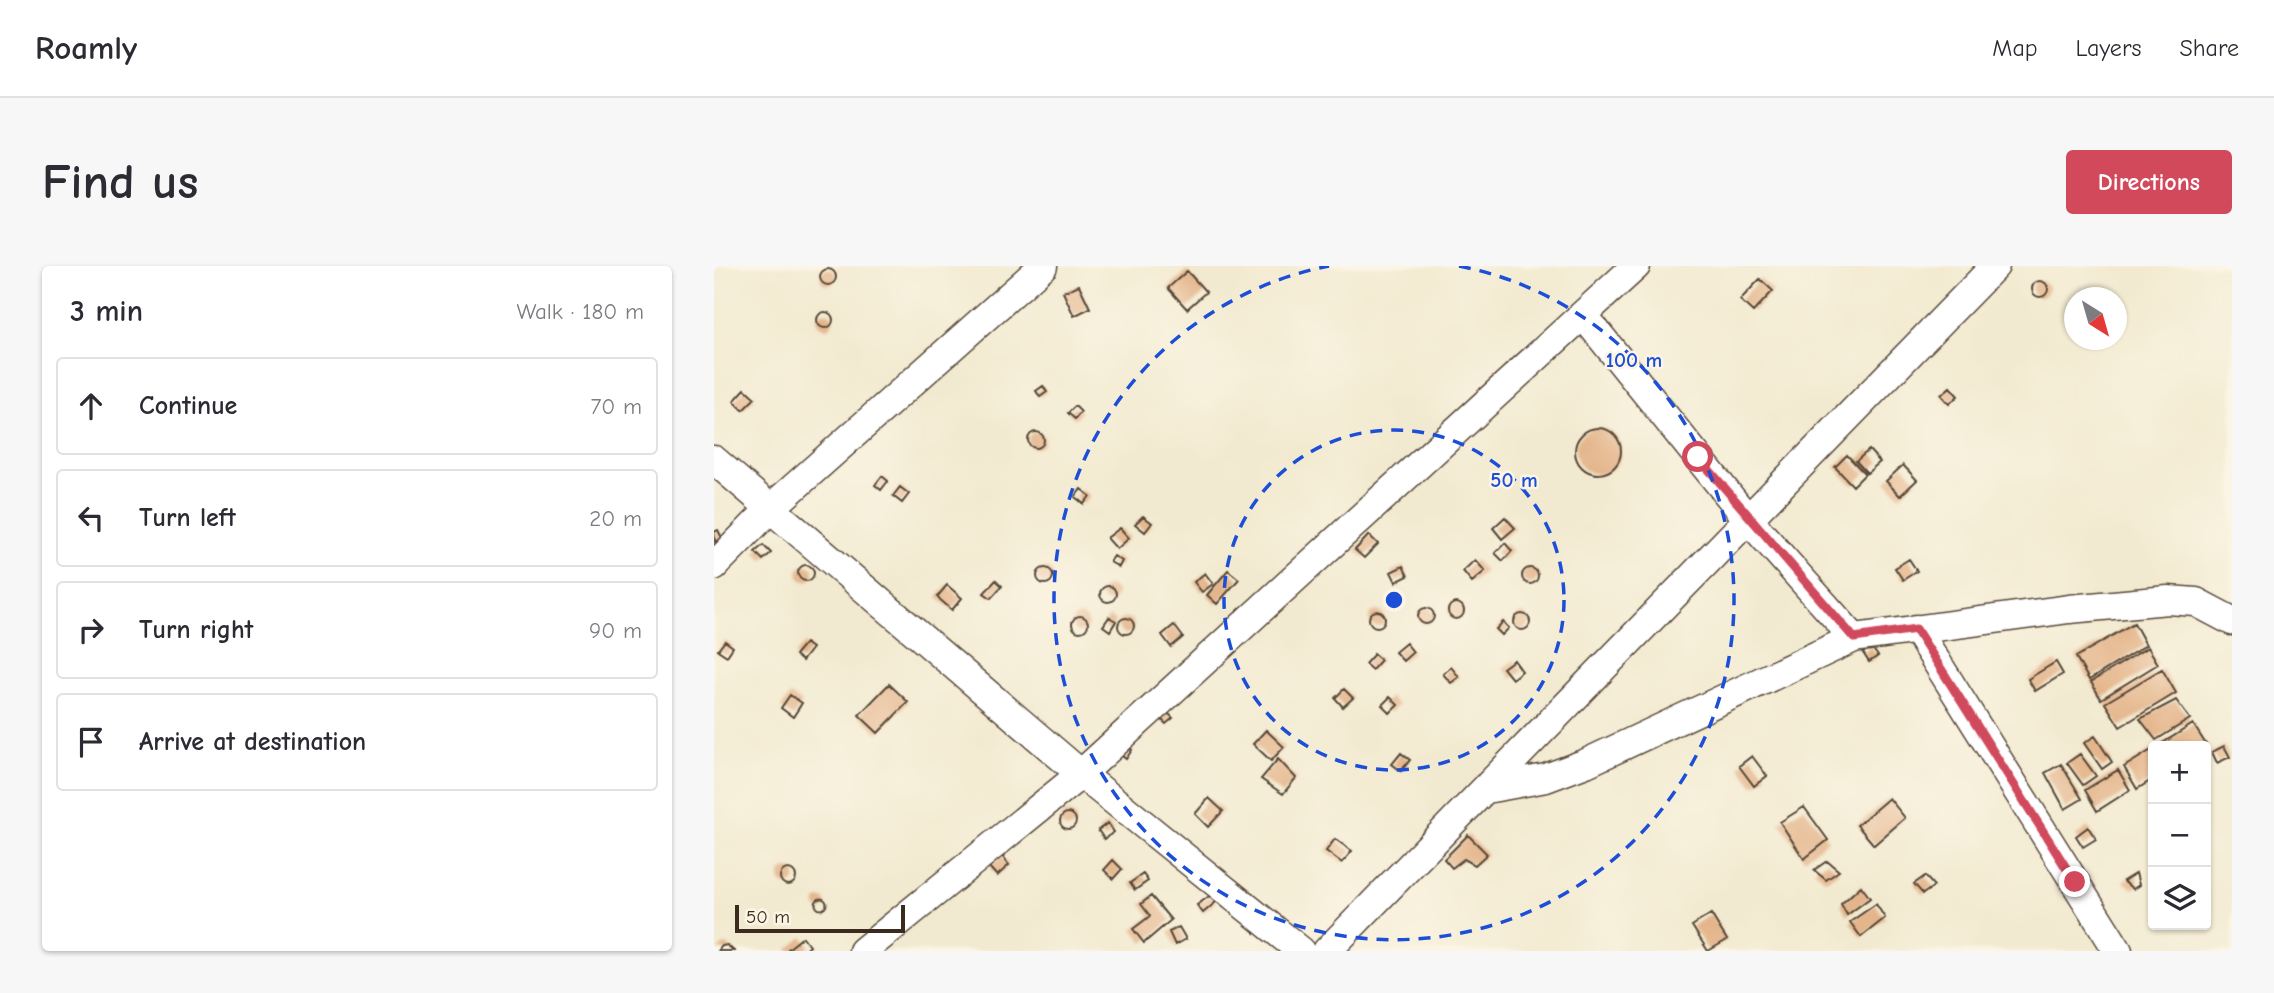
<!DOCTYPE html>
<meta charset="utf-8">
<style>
body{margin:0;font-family:"Comic Neue",sans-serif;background:#f7f7f7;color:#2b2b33}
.controls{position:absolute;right:21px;bottom:21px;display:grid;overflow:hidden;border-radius:7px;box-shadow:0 2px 5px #0004}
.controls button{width:63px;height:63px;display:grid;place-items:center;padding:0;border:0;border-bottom:2px solid #e1e1e2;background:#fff;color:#2b2b33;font:35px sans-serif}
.compass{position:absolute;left:1350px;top:21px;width:63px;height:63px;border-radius:50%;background:#fff;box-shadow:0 2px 5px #0004;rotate:143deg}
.scale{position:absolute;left:21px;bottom:18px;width:170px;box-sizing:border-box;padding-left:7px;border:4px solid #3b2a1e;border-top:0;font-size:19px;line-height:24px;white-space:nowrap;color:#3b2a1e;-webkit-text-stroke:5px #fcf5e5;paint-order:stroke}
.stop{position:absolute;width:21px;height:21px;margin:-16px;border:5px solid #d1495b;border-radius:50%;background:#fff}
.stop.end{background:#d1495b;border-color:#fff;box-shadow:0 2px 7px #0008}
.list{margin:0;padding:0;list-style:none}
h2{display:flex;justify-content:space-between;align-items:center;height:91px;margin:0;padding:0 28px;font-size:30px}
h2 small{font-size:23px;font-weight:400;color:#7c7c81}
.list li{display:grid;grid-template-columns:46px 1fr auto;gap:21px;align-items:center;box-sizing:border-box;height:98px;margin:0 14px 14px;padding:0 14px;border:2px solid #e1e1e2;border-radius:7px}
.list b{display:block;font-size:26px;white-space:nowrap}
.list em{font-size:23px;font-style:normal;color:#7c7c81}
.icon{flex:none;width:38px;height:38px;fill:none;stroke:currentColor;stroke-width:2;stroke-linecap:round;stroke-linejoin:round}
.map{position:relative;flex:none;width:1518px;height:685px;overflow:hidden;border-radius:7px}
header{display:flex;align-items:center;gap:42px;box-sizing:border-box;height:98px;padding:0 35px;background:#fff;border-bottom:2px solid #e1e1e2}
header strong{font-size:33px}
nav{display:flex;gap:38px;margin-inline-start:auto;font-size:24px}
.intro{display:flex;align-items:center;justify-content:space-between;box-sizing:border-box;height:168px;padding:0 42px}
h1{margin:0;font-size:49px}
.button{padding:18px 32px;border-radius:7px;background:#d1495b;color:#fff;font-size:24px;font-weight:700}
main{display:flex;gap:42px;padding:0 42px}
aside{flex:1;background:#fff;border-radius:7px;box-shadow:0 2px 5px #0004}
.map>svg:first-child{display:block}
.building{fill:#e4b58b}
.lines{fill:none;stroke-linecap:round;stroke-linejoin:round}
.minor-casing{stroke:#564739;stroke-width:31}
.minor{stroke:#fff;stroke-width:28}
.route{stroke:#d1495b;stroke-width:9}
.ring{fill:none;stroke:#1d4ed8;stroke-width:3.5;stroke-dasharray:12 9}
.centre{fill:#1d4ed8;stroke:#fcf5e5;stroke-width:3.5}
.ring-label{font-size:21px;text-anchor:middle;font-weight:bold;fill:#1d4ed8;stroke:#fcf5e5;stroke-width:5;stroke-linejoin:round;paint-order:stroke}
</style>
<header>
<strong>Roamly</strong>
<nav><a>Map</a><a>Layers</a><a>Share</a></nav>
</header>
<div class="intro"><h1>Find us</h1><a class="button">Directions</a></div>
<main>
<aside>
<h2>3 min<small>Walk · 180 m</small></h2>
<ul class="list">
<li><svg class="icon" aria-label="ahead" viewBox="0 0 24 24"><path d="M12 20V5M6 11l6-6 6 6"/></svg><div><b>Continue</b></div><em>70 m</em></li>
<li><svg class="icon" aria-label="left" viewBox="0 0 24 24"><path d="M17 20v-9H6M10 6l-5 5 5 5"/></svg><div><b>Turn left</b></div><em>20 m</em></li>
<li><svg class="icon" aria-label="right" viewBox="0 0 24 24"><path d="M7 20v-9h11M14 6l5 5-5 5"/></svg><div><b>Turn right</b></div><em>90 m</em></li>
<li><svg class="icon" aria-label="arrive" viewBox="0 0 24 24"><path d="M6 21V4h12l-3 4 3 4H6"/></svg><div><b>Arrive at destination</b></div></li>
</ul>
</aside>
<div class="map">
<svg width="1518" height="685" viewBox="0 0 1518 685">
<rect width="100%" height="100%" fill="#fcf5e5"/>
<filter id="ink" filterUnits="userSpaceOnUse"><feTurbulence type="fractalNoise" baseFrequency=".0143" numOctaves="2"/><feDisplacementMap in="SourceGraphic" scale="14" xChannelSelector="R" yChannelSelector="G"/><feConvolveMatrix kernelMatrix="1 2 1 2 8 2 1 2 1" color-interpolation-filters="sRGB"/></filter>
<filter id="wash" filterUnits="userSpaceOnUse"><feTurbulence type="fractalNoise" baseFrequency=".00686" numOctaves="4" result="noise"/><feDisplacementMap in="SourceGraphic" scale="28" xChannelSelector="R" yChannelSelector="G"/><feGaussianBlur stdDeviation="1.57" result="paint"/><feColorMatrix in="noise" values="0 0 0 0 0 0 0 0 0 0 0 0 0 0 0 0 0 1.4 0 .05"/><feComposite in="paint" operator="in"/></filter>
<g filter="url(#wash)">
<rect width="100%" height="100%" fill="#f2ead0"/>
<g id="blocks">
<path class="building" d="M106 11a8 8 0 1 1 16 0a8 8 0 1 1-16 0Z
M473 5 492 26 473 43 454 22Z
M1046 13 1059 25 1039 46 1026 34Z
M1318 23a8 8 0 1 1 16 0a8 8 0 1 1-16 0Z
M365 19 376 42 360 50 349 26Z
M103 54a8 8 0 1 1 16 0a8 8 0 1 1-16 0Z
M329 120 333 126 326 131 322 125Z
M1236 121 1244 130 1235 138 1227 129Z
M31 123 41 132 29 144 20 135Z
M361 140 367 146 361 153 354 147Z
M861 185a23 23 0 1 1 46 0a23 23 0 1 1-46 0Z
M314 174a8 8 0 1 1 16 0a8 8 0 1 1-16 0Z
M1155 184 1166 196 1153 207 1142 195Z
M1133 189 1151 208 1139 220 1121 201Z
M1189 199 1203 214 1186 230 1172 215Z
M168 210 174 215 167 224 161 219Z
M186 221 195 228 188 237 179 230Z
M367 223 376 230 370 238 361 231Z
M429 250 438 257 431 266 421 258Z
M791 251 801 262 788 273 779 262Z
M406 262 415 272 403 283 393 272Z
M4 264 8 272 1 276 0 266Z
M655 269 664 278 650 292 641 284Z
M791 277 798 285 789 295 781 287Z
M49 279 57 287 49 294 41 286Z
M400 290 408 295 405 301 396 296Z
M1195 293 1203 305 1189 314 1181 302Z
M761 294 771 305 758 316 749 305Z
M84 307a8 8 0 1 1 16 0a8 8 0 1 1-16 0Z
M689 300 694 310 682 316 677 306Z
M808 310a8 8 0 1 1 16 0a8 8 0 1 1-16 0Z
M323 310a8 8 0 1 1 16 0a8 8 0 1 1-16 0Z
M514 304 525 313 503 338 493 329Z
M491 307 499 318 488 326 480 316Z
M282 314 288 320 277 332 270 327Z
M233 319 248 332 238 344 223 331Z
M386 328a8 8 0 1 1 16 0a8 8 0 1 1-16 0Z
M734 345a8 8 0 1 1 16 0a8 8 0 1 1-16 0Z
M704 350a8 8 0 1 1 16 0a8 8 0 1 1-16 0Z
M655 353a8 8 0 1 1 16 0a8 8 0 1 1-16 0Z
M800 356a8 8 0 1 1 16 0a8 8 0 1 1-16 0Z
M358 358a8 8 0 1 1 16 0a8 8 0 1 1-16 0Z
M395 351 402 355 396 365 389 360Z
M404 360a8 8 0 1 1 16 0a8 8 0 1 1-16 0Z
M789 356 795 362 788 369 782 363Z
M1420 357 1432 379 1375 414 1362 391Z
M460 359 469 371 457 381 448 369Z
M11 375 19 381 13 390 4 384Z
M91 377 98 382 88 395 81 389Z
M692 377 699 386 689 395 681 386Z
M1157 381 1164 390 1155 396 1149 387Z
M1434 381 1444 398 1387 433 1377 416Z
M660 388 667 394 658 404 651 398Z
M800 394 808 405 798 413 789 402Z
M1342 396 1349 408 1321 425 1314 413Z
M737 401 745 411 737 417 729 408Z
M1448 403 1462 427 1406 461 1391 437Z
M175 418 194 436 164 467 145 449Z
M630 423 639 432 629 441 621 432Z
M76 429 88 437 79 451 67 442Z
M676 431 684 439 676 447 668 439Z
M1462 434 1476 453 1442 474 1426 453Z
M453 446 459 452 452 458 446 452Z
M1479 458 1493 480H1444Z
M552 464 570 481 557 495 539 478Z
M1381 470 1398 496 1388 503 1370 477Z
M411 478 418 484 412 493 404 487Z
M1510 480 1516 491 1503 497 1498 486Z
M1439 483V513L1423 523 1410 501Z
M687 487 696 494 687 505 678 498Z
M1366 488 1382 510 1369 519 1353 497Z
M1038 490 1053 510 1040 520 1025 500Z
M564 493 582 512 569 528 547 513Z
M1347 498 1368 533 1351 543 1331 507Z
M1404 504 1416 524 1383 545 1371 524Z
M495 532 509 545 494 561 481 548Z
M1175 532 1191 552 1160 579 1143 559Z
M1090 541 1114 574 1090 593 1066 556Z
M346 555a8 8 0 1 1 16 0a8 8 0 1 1-16 0Z
M394 557 400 566 390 573 384 564Z
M1374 561 1382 573 1369 581 1362 570Z
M754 569 773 588 761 599 750 593 738 602 730 593Z
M621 573 638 585 628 597 612 585Z
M288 590 295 599 283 610 275 601Z
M399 594 408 603 399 613 390 604Z
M1113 595 1125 605 1112 614 1100 604Z
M66 611a8 8 0 1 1 16 0a8 8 0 1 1-16 0Z
M1422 607 1425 619 1419 623 1409 615Z
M429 608 434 615 421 624 416 617Z
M1211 610 1220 620 1209 628 1200 618Z
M1147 620 1156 632 1133 649 1127 638Z
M497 629 502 636 489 647 483 639Z
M437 630 457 654 430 677 419 663 436 650 427 638Z
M101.5 638a5.5 5.5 0 1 1 11 0a5.5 5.5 0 1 1-11 0Z
M1162 638 1171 652 1147 671 1136 656Z
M997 648 1013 674 994 685 978 660Z
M465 661 472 673 461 679 455 666Z
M89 671 96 680 90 685H76L74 683Z
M13 679 20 685H4L8 680Z"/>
</g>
</g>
<g filter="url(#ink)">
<use href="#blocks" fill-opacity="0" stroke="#564739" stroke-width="2"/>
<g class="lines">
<defs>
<path id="minor" d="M870 50 1033 252 1140 372 1355 343 1454 334 1482 336 1518 355
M0 194 367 508 587 685
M0 300 58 241 329 0
M1202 363 1404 685
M772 523 832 512 872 497 1140 372
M149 685 367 508 922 0
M613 685 1281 0"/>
</defs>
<use href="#minor" class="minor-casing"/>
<use href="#minor" class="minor"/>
</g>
</g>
<g class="lines" filter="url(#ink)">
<path class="route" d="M984 191 1140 372 1202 363 1361 616"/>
</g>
<g class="ring">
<circle cx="680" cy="334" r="170"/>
<path d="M745 0A340 340 0 1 1 615 0"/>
</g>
<circle cx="680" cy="334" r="10" class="centre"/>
<g class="ring-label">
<text x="920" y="101">100 m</text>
<text x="800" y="221">50 m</text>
</g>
</svg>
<div class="controls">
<button>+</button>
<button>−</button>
<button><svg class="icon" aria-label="layers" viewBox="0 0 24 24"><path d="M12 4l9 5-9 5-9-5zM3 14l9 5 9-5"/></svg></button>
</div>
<svg class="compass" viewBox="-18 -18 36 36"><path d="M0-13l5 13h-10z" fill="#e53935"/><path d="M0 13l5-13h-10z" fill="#7c7c81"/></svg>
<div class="scale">50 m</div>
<div class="stop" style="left:984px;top:191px"></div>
<div class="stop end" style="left:1361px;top:616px"></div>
</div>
</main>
